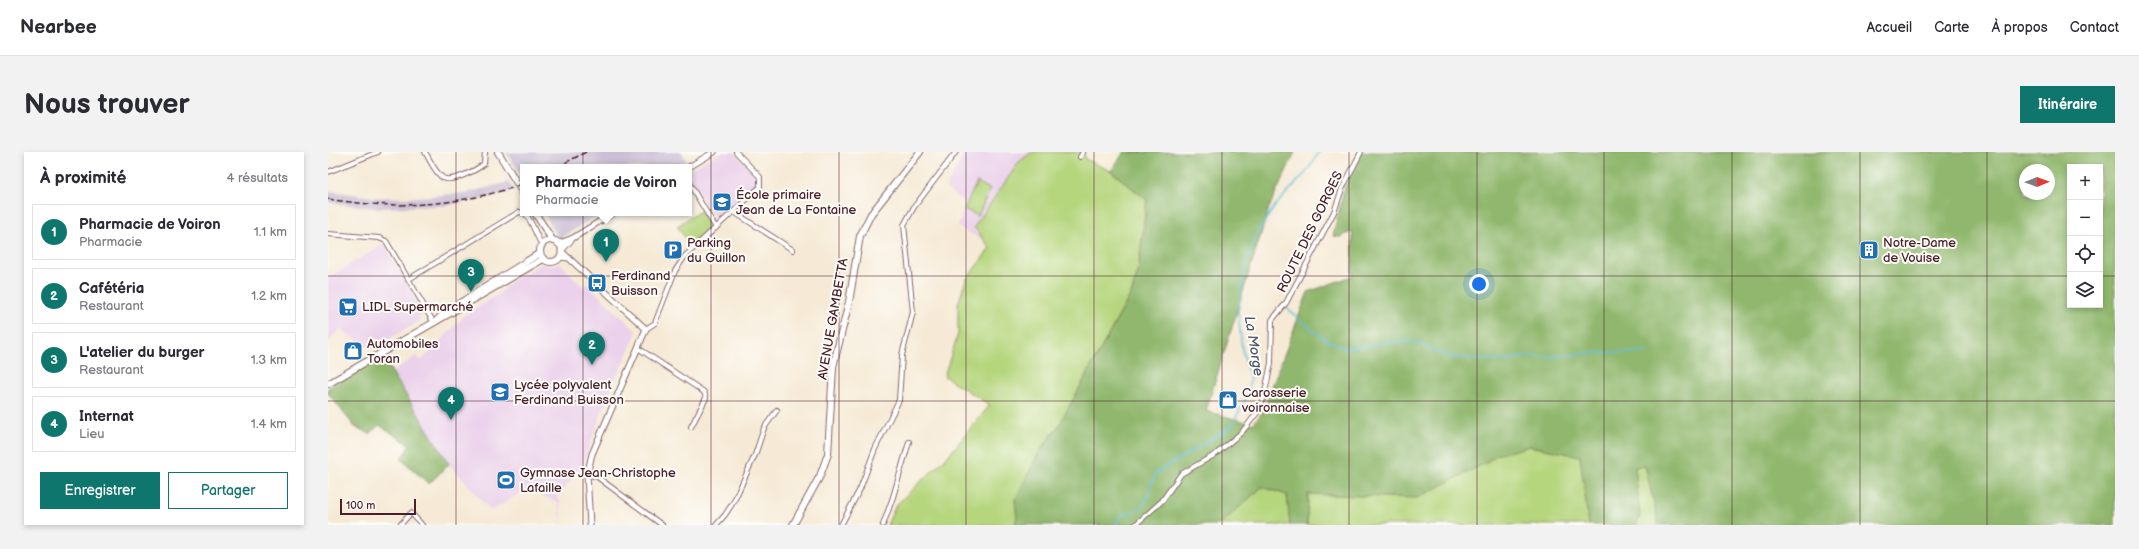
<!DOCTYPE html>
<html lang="fr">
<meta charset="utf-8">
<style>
body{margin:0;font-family:"Balsamiq Sans",sans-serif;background:#f2f2f3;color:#2b2b33}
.controls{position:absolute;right:12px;top:12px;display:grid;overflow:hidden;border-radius:0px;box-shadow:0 2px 6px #0003}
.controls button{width:36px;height:36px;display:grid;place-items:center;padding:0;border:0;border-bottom:1px solid #e1e1e2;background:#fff;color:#2b2b33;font:20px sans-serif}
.compass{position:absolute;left:1691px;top:12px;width:36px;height:36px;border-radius:50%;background:#fff;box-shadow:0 2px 6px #0003;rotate:89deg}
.scale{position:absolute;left:12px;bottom:10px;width:76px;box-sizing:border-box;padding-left:4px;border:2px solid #4a1f2b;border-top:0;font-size:11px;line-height:14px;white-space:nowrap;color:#4a1f2b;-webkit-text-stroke:3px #fdfcf7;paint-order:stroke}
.you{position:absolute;left:1151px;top:132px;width:14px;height:14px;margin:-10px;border:3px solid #fff;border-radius:50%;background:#1a73e8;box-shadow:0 0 0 6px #1a73e833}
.badge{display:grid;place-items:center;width:26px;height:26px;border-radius:50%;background:#0f766e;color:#fff;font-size:13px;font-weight:700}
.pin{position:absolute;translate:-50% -33px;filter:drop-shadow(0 1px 2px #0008)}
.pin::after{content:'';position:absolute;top:21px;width:14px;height:12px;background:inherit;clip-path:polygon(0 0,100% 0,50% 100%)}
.popup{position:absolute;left:192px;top:12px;width:172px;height:52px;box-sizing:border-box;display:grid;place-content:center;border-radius:0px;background:#fff;filter:drop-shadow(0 1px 3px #0005);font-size:13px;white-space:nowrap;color:#7c7c81}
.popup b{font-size:15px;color:#2b2b33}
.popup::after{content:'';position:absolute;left:50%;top:100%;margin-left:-8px;border:8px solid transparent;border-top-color:#fff}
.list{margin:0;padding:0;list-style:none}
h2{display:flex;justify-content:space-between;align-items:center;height:52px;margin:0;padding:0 16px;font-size:17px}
h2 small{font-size:13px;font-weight:400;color:#7c7c81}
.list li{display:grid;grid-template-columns:26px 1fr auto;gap:12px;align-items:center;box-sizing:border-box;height:56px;margin:0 8px 8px;padding:0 8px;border:1px solid #e1e1e2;border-radius:0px}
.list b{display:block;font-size:15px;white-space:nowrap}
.list p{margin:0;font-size:13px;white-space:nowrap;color:#7c7c81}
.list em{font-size:13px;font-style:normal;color:#7c7c81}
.actions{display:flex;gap:8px;padding:12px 16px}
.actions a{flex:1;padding:9px 0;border:1px solid #0f766e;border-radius:0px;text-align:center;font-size:14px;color:#0f766e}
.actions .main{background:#0f766e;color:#fff}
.icon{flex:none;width:22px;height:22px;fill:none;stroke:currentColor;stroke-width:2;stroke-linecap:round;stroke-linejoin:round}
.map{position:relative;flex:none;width:1787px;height:373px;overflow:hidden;border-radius:0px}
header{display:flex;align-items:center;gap:24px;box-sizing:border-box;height:56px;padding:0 20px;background:#fff;border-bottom:1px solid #e1e1e2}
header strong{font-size:19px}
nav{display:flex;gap:22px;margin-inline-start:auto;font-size:14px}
.intro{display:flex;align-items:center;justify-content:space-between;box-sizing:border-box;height:96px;padding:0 24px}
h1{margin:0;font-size:28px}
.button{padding:10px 18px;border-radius:0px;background:#0f766e;color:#fff;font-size:14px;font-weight:700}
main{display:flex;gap:24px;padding:0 24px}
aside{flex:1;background:#fff;border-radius:0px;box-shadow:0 2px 6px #0003}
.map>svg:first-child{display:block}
.built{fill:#ebd1eb}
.industrial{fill:#cbbfd5}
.green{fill:#b6d67e;stroke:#807a54}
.forest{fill:#90b76d;stroke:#6d6b4c;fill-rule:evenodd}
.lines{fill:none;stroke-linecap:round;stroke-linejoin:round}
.stream{stroke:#5ebfdc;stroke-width:1.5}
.minor-casing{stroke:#866667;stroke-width:6}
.tertiary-casing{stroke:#866667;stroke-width:7}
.primary-casing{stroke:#866667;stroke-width:8}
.minor{stroke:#fff;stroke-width:4}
.tertiary{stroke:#fff;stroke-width:5}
.primary{stroke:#fff;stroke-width:6}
.rail{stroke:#4a1f2b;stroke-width:1.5;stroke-dasharray:6 3;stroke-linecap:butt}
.grid{fill:none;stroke:#4a1f2b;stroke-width:1;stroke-opacity:0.55}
.labels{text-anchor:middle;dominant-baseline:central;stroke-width:4;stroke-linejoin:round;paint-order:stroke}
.poi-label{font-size:13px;fill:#4a1f2b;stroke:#fdfcf7;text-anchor:start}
.street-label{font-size:13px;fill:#4a1f2b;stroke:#fdfcf7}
.water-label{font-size:14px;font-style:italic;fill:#515769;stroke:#fdfcf7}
</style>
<header>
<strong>Nearbee</strong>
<nav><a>Accueil</a><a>Carte</a><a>À propos</a><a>Contact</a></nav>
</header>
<div class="intro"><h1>Nous trouver</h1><a class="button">Itinéraire</a></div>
<main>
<aside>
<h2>À proximité<small>4 résultats</small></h2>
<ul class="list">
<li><span class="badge">1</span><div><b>Pharmacie de Voiron</b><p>Pharmacie</p></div><em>1.1 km</em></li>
<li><span class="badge">2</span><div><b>Cafétéria</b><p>Restaurant</p></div><em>1.2 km</em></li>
<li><span class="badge">3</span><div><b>L'atelier du burger</b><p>Restaurant</p></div><em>1.3 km</em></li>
<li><span class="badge">4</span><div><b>Internat</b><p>Lieu</p></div><em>1.4 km</em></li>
</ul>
<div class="actions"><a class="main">Enregistrer</a><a>Partager</a></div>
</aside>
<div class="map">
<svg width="1787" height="373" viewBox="0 0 1787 373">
<rect width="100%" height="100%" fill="#fdfcf7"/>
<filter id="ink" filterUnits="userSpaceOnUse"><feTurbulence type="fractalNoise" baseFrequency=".025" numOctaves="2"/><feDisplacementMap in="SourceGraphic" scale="8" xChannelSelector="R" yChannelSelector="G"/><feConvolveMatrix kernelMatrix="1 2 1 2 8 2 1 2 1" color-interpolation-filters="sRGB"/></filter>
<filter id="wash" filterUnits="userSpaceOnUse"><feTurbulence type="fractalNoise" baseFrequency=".012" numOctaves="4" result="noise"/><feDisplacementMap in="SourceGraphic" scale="16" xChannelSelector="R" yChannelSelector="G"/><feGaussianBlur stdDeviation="0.9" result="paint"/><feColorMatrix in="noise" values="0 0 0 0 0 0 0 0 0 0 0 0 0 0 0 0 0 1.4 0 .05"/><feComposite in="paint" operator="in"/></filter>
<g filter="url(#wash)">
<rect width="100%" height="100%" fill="#f6ead6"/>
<path class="built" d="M393 0H406L432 29 390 71 361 25V18Z
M637 0H751L707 28 655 88 630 75 637 51 618 36Z
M56 92 95 160 89 171 43 197 12 177 0 190V126Z
M215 111 221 113 232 111 255 135 259 132 309 180 278 248 255 313 228 346 232 348 234 373 230 350 198 338 163 359 121 312 112 308 61 227 65 220 89 203 93 209 138 162 171 142 186 127Z"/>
<path class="industrial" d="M178 0H354L358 9 349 15H195V27Z
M181 30 186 38 164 45 116 54 45 56 0 50V39L46 45 80 46 138 41Z
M216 61H274L231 87Z"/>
<path class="green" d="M704 0H756L757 7 783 19 819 48 810 120 804 140 730 275 711 300 687 348 689 365 687 373H559L568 353 620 304 662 253 616 224 630 182V152L638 128 662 96 646 75 691 10Z
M649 30 662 37 650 64 636 57Z
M372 59 382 75 362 93 349 74Z
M1202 294 1252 304 1261 373H979L980 342 1089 346 1157 311 1168 303Z
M1317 313 1331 373H1308L1312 365 1307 315Z
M934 335 959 343 962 373H891Z"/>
<path class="forest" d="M796 0H967L941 56 878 259 925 272 934 261 980 140 1024 124 1025 79 1012 85 1005 84 1016 38 1031 0H1787V373H1331L1317 313 1307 315 1312 365 1308 373H1261L1252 304 1202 294 1168 303 1157 311 1089 346 980 342 979 373H962L959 343 934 335 891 373H687L689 365 687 348 711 300 730 275 804 140 810 120 819 48 783 19ZM1742 15H1772V153H1742ZM1697 18H1721V42H1697Z
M54 204 121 312 101 332 73 307 82 293 51 273 42 282 27 275 0 241V236Z"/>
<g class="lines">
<path class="stream" d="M959 155 966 163 998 188 1017 196 1078 189 1091 192 1119 205 1178 209 1197 204 1223 205 1259 201 1320 200
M788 373C788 360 803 363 811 357 823 348 821 333 828 321L903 275 920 242 922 226 914 197 910 160 918 112 926 88 937 69 947 54 980 18 991 0"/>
</g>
</g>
<g filter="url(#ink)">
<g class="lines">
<defs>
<path id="minor" d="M97 0C102 8 107 21 115 26 124 31 148 18 156 12L157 0
M752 5 755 0
M0 20 50 0
M361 31 388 76
M406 60 465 98
M197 61C205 71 207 82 214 93
M0 82 51 86 58 89 106 171
M81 127 191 60 195 61
M318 177 327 171 347 119 357 104 432 35V25L408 0
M310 196 376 240 378 246 363 275
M259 323 268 324 334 373
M72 373 83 361 94 373
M388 373 397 363 406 349 427 303 436 276 449 258
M513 373 532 337 547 297 571 248 574 203 585 160 576 73 586 55 628 0
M555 373 565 345 581 290
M807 373 834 349 853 322 888 302 914 280 929 261 936 245 943 211 944 168 958 151 1006 60 1014 37 1033 0"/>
<path id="tertiary" d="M361 15 386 0
M230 92 245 86 285 61
M233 99 318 177 264 302 259 323 262 373
M233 99 244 87
M232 105 241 106"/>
<path id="primary" d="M170 0 195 41
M207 61 225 89
M212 99a11 11 0 1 1 22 0a11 11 0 1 1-22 0Z
M110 167 116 161 212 101
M0 232 215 107
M465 373 492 324 500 302 505 215 521 150 532 84 543 62 592 0"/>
</defs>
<use href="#minor" class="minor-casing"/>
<use href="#tertiary" class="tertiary-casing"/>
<use href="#primary" class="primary-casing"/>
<use href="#minor" class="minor"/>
<use href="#tertiary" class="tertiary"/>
<use href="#primary" class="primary"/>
<path class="rail" d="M229 15 258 0
M0 47C66 58 132 54 195 32"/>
</g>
</g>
<path class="grid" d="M128 0V373M255 0V373M383 0V373M511 0V373M638 0V373M766 0V373M894 0V373M1021 0V373M1149 0V373M1276 0V373M1404 0V373M1532 0V373M1659 0V373M0 124H1742M1772 124H1787M0 249H1787"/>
<defs>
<symbol id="school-square" viewBox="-11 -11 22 22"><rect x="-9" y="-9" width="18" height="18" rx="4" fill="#1f6fb2" stroke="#fdfcf7"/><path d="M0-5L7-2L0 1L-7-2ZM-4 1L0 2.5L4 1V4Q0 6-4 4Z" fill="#fff"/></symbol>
<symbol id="parking-square" viewBox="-11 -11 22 22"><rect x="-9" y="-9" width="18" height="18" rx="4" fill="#1f6fb2" stroke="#fdfcf7"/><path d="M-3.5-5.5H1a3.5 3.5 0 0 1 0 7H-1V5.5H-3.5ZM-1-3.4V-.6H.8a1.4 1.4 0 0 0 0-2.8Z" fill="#fff"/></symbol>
<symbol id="building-square" viewBox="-11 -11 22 22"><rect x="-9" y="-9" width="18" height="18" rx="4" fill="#1f6fb2" stroke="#fdfcf7"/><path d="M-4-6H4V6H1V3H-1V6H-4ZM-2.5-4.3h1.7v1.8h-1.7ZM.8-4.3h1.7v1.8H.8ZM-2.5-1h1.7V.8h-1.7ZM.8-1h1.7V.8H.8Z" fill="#fff"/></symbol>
<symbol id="bus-square" viewBox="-11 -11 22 22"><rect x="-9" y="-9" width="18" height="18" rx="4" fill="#1f6fb2" stroke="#fdfcf7"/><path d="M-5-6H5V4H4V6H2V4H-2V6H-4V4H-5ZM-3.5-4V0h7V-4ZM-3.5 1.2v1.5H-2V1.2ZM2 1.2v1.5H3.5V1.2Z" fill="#fff"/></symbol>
<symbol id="supermarket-square" viewBox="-11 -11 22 22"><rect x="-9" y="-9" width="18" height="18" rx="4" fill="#1f6fb2" stroke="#fdfcf7"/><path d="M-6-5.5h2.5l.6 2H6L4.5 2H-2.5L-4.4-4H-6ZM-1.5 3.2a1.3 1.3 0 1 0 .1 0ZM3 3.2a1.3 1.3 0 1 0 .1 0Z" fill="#fff"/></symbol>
<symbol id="shop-square" viewBox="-11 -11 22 22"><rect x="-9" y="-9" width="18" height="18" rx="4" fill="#1f6fb2" stroke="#fdfcf7"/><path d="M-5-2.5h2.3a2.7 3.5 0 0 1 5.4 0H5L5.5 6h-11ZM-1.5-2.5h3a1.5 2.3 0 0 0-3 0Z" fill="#fff"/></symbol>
<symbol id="stadium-square" viewBox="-11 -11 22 22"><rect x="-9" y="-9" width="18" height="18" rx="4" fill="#1f6fb2" stroke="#fdfcf7"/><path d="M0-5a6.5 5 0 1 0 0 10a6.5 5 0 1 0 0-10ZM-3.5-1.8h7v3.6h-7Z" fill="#fff"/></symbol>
</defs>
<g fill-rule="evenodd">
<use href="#school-square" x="383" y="39" width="22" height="22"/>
<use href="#parking-square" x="334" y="87" width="22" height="22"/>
<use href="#building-square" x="1530" y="87" width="22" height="22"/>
<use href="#bus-square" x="258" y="120" width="22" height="22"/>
<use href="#supermarket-square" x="9" y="144" width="22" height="22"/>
<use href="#shop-square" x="14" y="188" width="22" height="22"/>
<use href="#school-square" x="161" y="229" width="22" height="22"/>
<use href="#shop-square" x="889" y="237" width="22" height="22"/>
<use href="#stadium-square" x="167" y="317" width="22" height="22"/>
</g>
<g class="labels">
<g class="poi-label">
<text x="408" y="43">École primaire<tspan x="408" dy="15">Jean de La Fontaine</tspan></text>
<text x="359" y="91">Parking<tspan x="359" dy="15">du Guillon</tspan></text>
<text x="1555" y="91">Notre-Dame<tspan x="1555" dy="15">de Vouise</tspan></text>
<text x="283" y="124">Ferdinand<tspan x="283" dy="15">Buisson</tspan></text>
<text x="34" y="155">LIDL Supermarché</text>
<text x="39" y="192">Automobiles<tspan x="39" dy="15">Toran</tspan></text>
<text x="186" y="233">Lycée polyvalent<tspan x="186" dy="15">Ferdinand Buisson</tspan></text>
<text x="914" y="241">Carosserie<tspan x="914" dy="15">voironnaise</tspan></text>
<text x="192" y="321">Gymnase Jean-Christophe<tspan x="192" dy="15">Lafaille</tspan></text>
</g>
<g class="street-label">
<text transform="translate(982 80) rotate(-64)">ROUTE DES GORGES</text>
<text transform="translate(505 167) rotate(-80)">AVENUE GAMBETTA</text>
</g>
<g class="water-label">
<text transform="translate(926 194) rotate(81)">La Morge</text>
</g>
</g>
</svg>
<div class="controls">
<button>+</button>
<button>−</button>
<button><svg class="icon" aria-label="locate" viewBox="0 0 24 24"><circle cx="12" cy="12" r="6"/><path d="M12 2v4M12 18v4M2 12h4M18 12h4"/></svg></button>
<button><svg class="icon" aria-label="layers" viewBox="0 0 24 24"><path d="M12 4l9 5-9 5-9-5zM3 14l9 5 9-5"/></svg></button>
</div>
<svg class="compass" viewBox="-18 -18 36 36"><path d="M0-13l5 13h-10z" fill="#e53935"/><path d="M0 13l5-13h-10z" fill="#7c7c81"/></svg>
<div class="scale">100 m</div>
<div class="you"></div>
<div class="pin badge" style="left:278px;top:110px">1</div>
<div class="popup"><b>Pharmacie de Voiron</b>Pharmacie</div>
<div class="pin badge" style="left:264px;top:213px">2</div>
<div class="pin badge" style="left:143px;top:140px">3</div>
<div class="pin badge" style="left:123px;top:268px">4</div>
</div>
</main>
